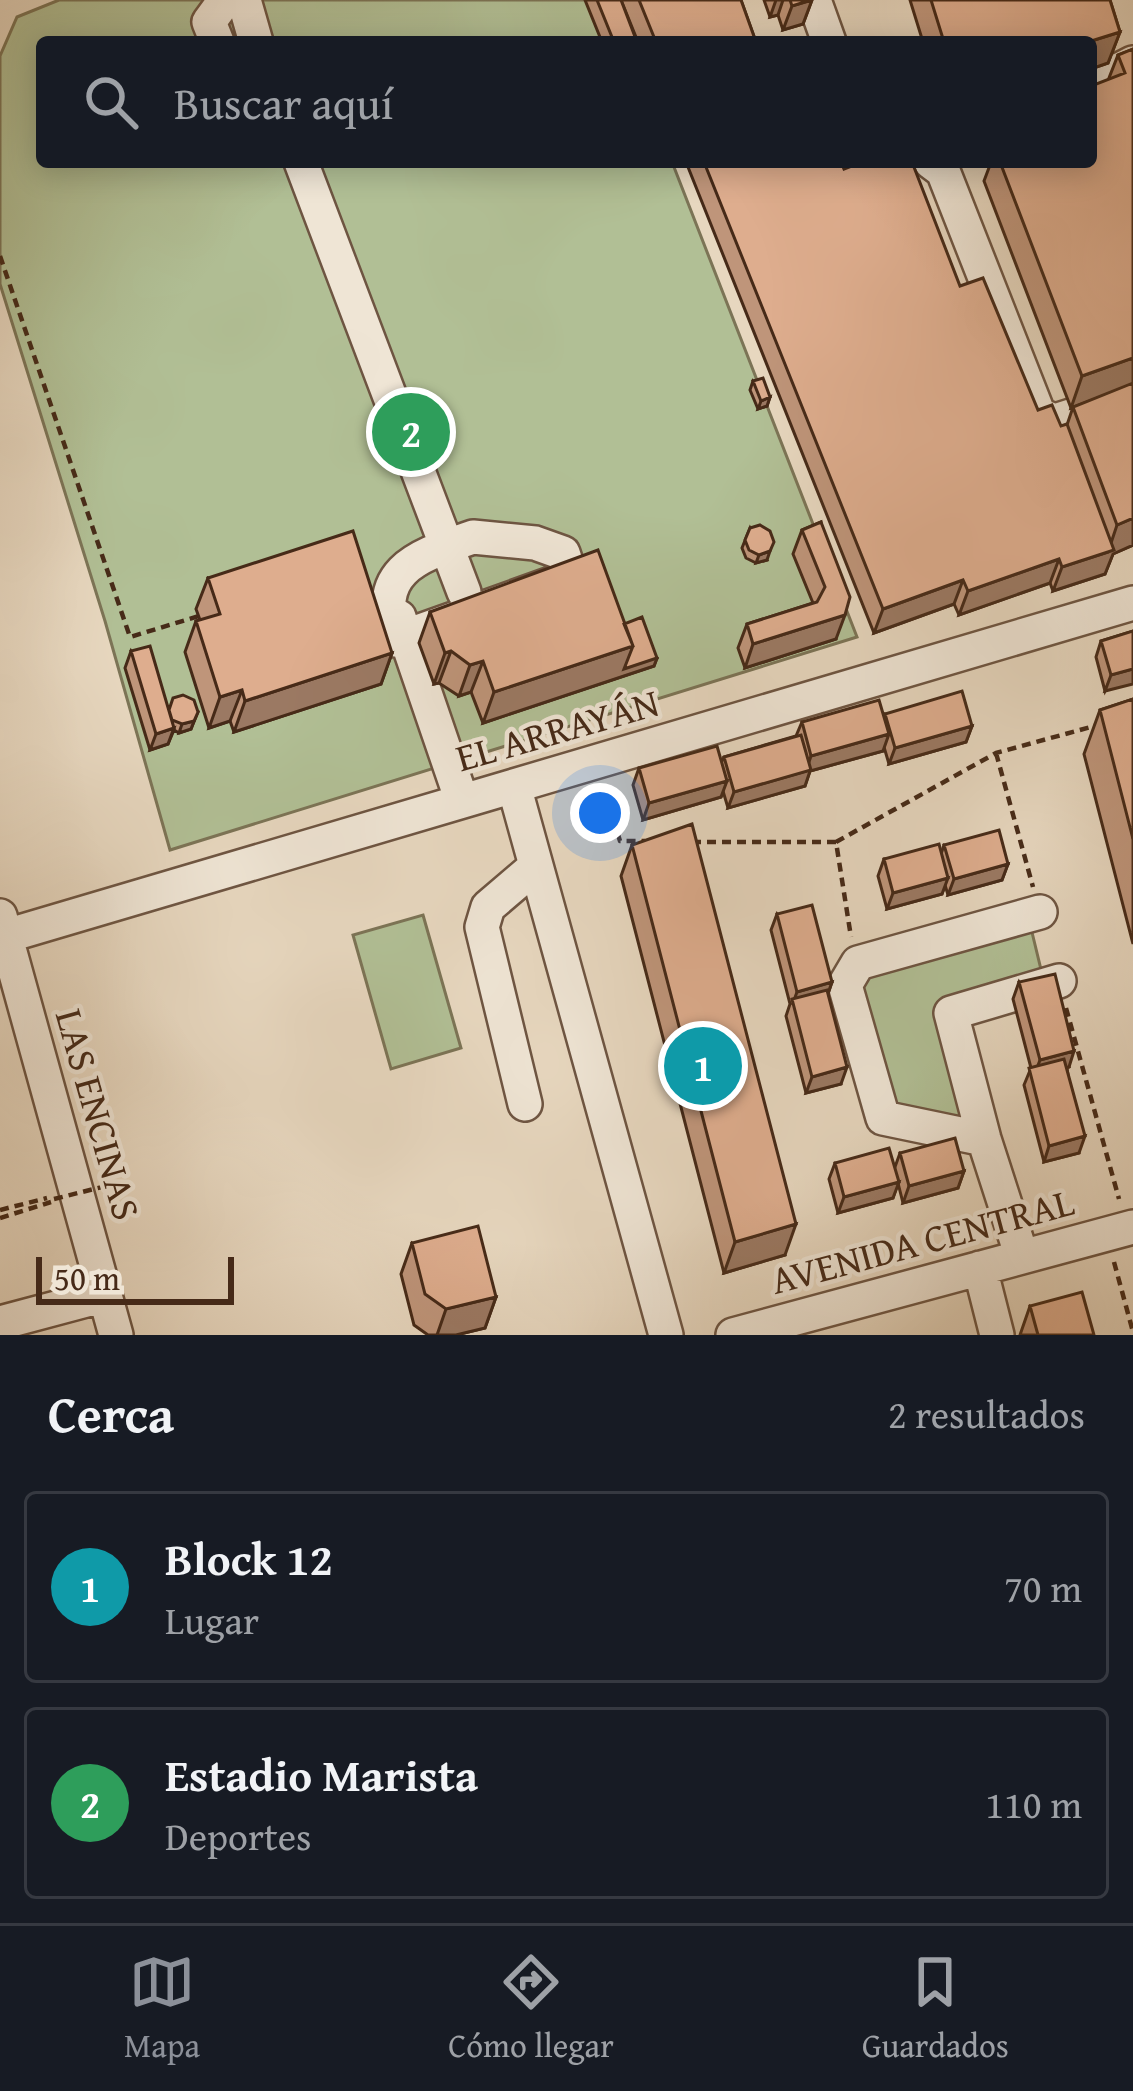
<!DOCTYPE html>
<html lang="es">
<meta charset="utf-8">
<style>
body{margin:0;font-family:"Gentium Book Plus",serif;background:#20242c;color:#f1f3f6}
.scale{position:absolute;left:36px;bottom:30px;width:198px;box-sizing:border-box;padding-left:12px;border:6px solid #462a18;border-top:0;font-size:33px;line-height:42px;white-space:nowrap;color:#462a18;-webkit-text-stroke:9px #efe5d5;paint-order:stroke}
.you{position:absolute;left:600px;top:813px;width:42px;height:42px;margin:-30px;border:9px solid #fff;border-radius:50%;background:#1a73e8;box-shadow:0 0 0 18px #1a73e833}
.badge{display:grid;place-items:center;width:78px;height:78px;border-radius:50%;background:#8c9099;color:#fff;font-size:39px;font-weight:700}
.pin{position:absolute;translate:-50% -50%;border:6px solid #fff;box-shadow:0 3px 12px #0006}
.list{margin:0;padding:0;list-style:none}
h2{display:flex;justify-content:space-between;align-items:center;height:156px;margin:0;padding:0 48px;font-size:51px}
h2 small{font-size:39px;font-weight:400;color:#9ea1a6}
.list li{display:grid;grid-template-columns:78px 1fr auto;gap:36px;align-items:center;box-sizing:border-box;height:192px;margin:0 24px 24px;padding:0 24px;border:3px solid #363941;border-radius:12px}
.list b{display:block;font-size:45px;white-space:nowrap}
.list p{margin:0;font-size:39px;white-space:nowrap;color:#9ea1a6}
.list em{font-size:39px;font-style:normal;color:#9ea1a6}
.icon{flex:none;width:66px;height:66px;fill:none;stroke:currentColor;stroke-width:2;stroke-linecap:round;stroke-linejoin:round}
.map{position:relative;flex:none;width:1133px;height:1335px;overflow:hidden}
.search{position:absolute;background:#171b24;box-shadow:0 6px 30px #0003;left:36px;right:36px;top:36px;height:132px;display:flex;align-items:center;gap:30px;box-sizing:border-box;padding:0 42px;border-radius:12px;color:#9ea1a6;font-size:45px}
.sheet{height:588px;background:#171b24}
nav{display:flex;justify-content:space-around;align-items:center;box-sizing:border-box;height:168px;border-top:3px solid #363941;background:#171b24;font-size:33px;color:#9ea1a6}
nav a{display:grid;justify-items:center;gap:6px}
nav .on{color:#8c9099}
.map>svg:first-child{display:block}
.green{fill:#b1bf95;stroke:#7c7456;stroke-width:3}
.lines{fill:none;stroke-linecap:round;stroke-linejoin:round}
.minor-casing{stroke:#6e5542;stroke-width:38}
.path{stroke:#462a18;stroke-width:4.5;stroke-dasharray:9 6;stroke-linecap:butt}
.minor{stroke:#efe5d5;stroke-width:33}
.path-bridge{stroke:#462a18;stroke-width:4.5;stroke-dasharray:9 6;stroke-linecap:butt}
.wall{fill:#bf957a;stroke:#462a18;stroke-width:3}
.shaded-wall{fill:#9b7963;stroke:#462a18;stroke-width:3}
.building{fill:#dead8e;stroke:#462a18;stroke-width:3}
.labels{text-anchor:middle;dominant-baseline:central;stroke-width:9;stroke-linejoin:round;paint-order:stroke}
.street-label{font-size:39px;fill:#462a18;stroke:#efe5d5}
</style>
<div class="map">
<svg width="1133" height="1335" viewBox="0 0 1133 1335">
<rect width="100%" height="100%" fill="#e7d7bf"/>
<filter id="stains"><feTurbulence type="fractalNoise" baseFrequency=".00167" numOctaves="4"/><feColorMatrix values="0 0 0 0 .2 0 0 0 0 .09 0 0 0 0 .02 0 0 0 .5 -.17"/></filter>
<radialGradient id="worn" r=".72"><stop offset=".6" stop-color="#630" stop-opacity="0"/><stop offset="1" stop-color="#630" stop-opacity=".3"/></radialGradient>
<path class="green" d="M59 0H609L625 42H42V162H672L857 637 170 850 105 621 0 284V56L17 17Z
M423 915 461 1048 391 1069 353 935Z
M1030 924 1044 982 940 1012 961 1118 891 1110 854 991 868 969Z"/>
<g class="lines">
<defs>
<path id="minor" d="M244 0 256 42
M814 0 829 42
M217 42 209 22 225 0
M1091 96 1094 83 1133 63
M301 162 464 592
M931 162 943 171 1039 415 1055 421 1133 396
M473 537 535 543 563 553 571 577 395 640C372 570 416 557 473 537Z
M399 617 462 801
M514 786 666 1335
M0 916 116 1335
M6 936 1133 603
M525 1104 482 927 488 907 536 866
M984 1139 883 1118 845 985 858 963 1040 912
M1022 1257 984 1139 951 1013 1059 981
M980 1268 997 1335
M0 1323 105 1295
M733 1335 1133 1227"/>
</defs>
<use href="#minor" class="minor-casing"/>
<path class="path" d="M0 256 130 637 199 616
M996 753 1033 887
M604 790 620 841H645
M692 842H836L851 937
M836 842 996 753 1098 725
M1066 1008 1119 1199
M0 1210 47 1198
M0 1218 51 1202
M1114 1262 1133 1332"/>
<use href="#minor" class="minor"/>
<path class="path-bridge" d="M54 1199 110 1185"/>
</g>
<path class="wall" d="M585 0H621L637 42H602Z
M621 0H741L756 42H638Z
M764 0H812L803 24 783 30 778 15 770 17Z
M910 0H1110L1120 32 1108 63 1091 69V42H923Z
M1133 49V545L1113 554 1105 574 1053 591 1050 583 959 615 954 604 874 633 686 162H841L844 169 960 286 1038 410 1061 426 1067 425 1073 407 1082 403 1071 408 984 181 990 165 989 162H1091L1109 78 1118 55Z
M753 381 770 397 767 406 758 409 750 390Z
M821 522 836 639 745 668 738 648 747 624 813 603 793 554 802 530Z
M750 528 767 560 756 563 746 558 742 548Z
M208 578 392 653 381 684 234 732 230 721 209 728 185 652 196 621 200 620 196 609Z
M430 612 624 624 657 658 654 666 483 723 471 692 459 696 439 683 434 684 419 643Z
M1133 631 1105 691 1096 657 1101 641Z
M131 651 169 709 198 712 191 729 179 733 174 730 168 744 150 750 125 668Z
M1133 699V944L1084 754 1100 710Z
M885 714 972 726 966 742 889 764 884 747 883 751 810 771 805 786 728 808 723 791 721 797 643 820 633 785 639 768 721 763 724 757 796 736 802 722 884 718Z
M632 845 785 1255 724 1273 621 876Z
M944 845 1008 864 1002 880 948 895 945 885 942 894 887 909 878 876 884 859 941 854Z
M777 914 832 982 828 994 841 1084 806 1093 786 1016 790 1004 771 930Z
M1019 982 1069 1067 1067 1068 1079 1153 1044 1162 1024 1085 1031 1068 1013 999Z
M900 1153 964 1171 958 1188 903 1203 898 1183 893 1198 838 1213 829 1179 835 1163 895 1167Z
M412 1243 496 1297 485 1328 456 1335H428L414 1325 401 1274Z
M1030 1306 1094 1335H1020Z"/>
<path class="shaded-wall" d="M776 0H783L778 15 770 17Z
M812 0 803 24 783 30 792 6Z
M1120 32 1108 63 1091 69V42H1088Z
M1133 358V385L1071 408 1082 376Z
M770 397 767 406 758 409 761 401Z
M1133 518V545L1113 554 1105 574 1053 591 1062 567 1108 552 1117 525Z
M770 551 767 560 756 563 759 555Z
M1059 559 1050 583 959 615 968 591Z
M963 580 954 604 874 633 883 609Z
M845 615 836 639 745 668 753 644Z
M633 646 657 658 654 666 483 723 494 692Z
M451 651 439 683 434 684 445 653Z
M392 653 381 684 234 732 245 701Z
M483 661 471 692 459 696 470 665Z
M1133 669V684L1105 691 1111 675Z
M242 690 230 721 209 728 220 697Z
M194 721 191 729 179 733 182 724Z
M972 726 966 742 889 764 895 748Z
M174 728 168 744 150 750 156 734Z
M889 734 883 751 810 771 805 786 728 808 734 792 806 771 811 756Z
M727 781 721 797 643 820 649 803Z
M1008 864 1002 880 948 895 954 879Z
M948 878 942 894 887 909 893 893Z
M832 982 826 999 793 1003 797 992Z
M1074 1051 1069 1067 1034 1076 1040 1060Z
M847 1067 841 1084 806 1093 812 1077Z
M1085 1136 1079 1153 1044 1162 1049 1146Z
M964 1171 958 1188 903 1203 909 1186Z
M899 1182 893 1198 838 1213 844 1197Z
M796 1224 785 1255 724 1273 735 1242Z
M496 1297 485 1328 456 1335H437L446 1309Z"/>
<path class="building" d="M597 0H621L637 42H614Z
M639 0H741L756 42H656Z
M790 0H811L792 6Z
M931 0H1110L1120 32 1088 42H944Z
M1133 49V358L1082 376 1000 162H1091V86L1125 73 1118 55Z
M704 162H841L844 169 862 162H912L960 286 983 278 1038 410 1052 405 1061 426 1067 424 1114 550 1062 567 1059 559 968 591 963 580 883 609Z
M763 378 770 397 761 401 753 381Z
M1133 383V518L1117 525 1073 407Z
M821 522 850 597 845 615 753 644 747 624 817 602 825 587 802 530Z
M760 525 770 531 774 542 770 551 759 555 749 550 745 540 750 528Z
M353 531 392 653 245 701 242 690 220 697 196 621 220 614 208 578Z
M598 550 633 646 494 692 483 661 470 665 451 651 445 653 430 612Z
M642 617 657 658 624 669 633 646 624 624Z
M1133 631V669L1111 675 1101 641Z
M150 646 174 728 156 734 131 651Z
M962 691 972 726 895 748 885 714Z
M183 695 194 700 198 712 194 721 182 724 172 720 169 710 173 698Z
M1133 699V839L1100 710Z
M879 700 889 734 811 756 802 722Z
M801 735 811 770 734 792 724 757Z
M717 746 727 781 649 803 639 768Z
M692 824 796 1224 735 1242 632 845Z
M999 830 1008 864 954 879 944 845Z
M939 844 948 878 893 893 884 859Z
M812 905 832 982 797 992 777 914Z
M1055 974 1074 1051 1040 1060 1019 982Z
M827 990 847 1067 812 1077 792 999Z
M1064 1059 1085 1136 1049 1146 1029 1068Z
M955 1138 964 1171 909 1186 900 1153Z
M889 1148 899 1182 844 1197 835 1163Z
M478 1226 496 1297 446 1309 425 1294 412 1243Z
M1082 1292 1094 1335H1038L1030 1306Z"/>
<g class="labels">
<g class="street-label">
<text transform="translate(557 729) rotate(-16)">EL ARRAYÁN</text>
<text transform="translate(99 1114) rotate(74)">LAS ENCINAS</text>
<text transform="translate(922 1240) rotate(-15)">AVENIDA CENTRAL</text>
</g>
</g>
<rect width="100%" height="100%" filter="url(#stains)"/>
<rect width="100%" height="100%" fill="url(#worn)"/>
</svg>
<div class="scale">50 m</div>
<div class="you"></div>
<div class="pin badge" style="left:703px;top:1066px;background:#0f9aa8">1</div>
<div class="pin badge" style="left:411px;top:432px;background:#2e9e5b">2</div>
<div class="search"><svg class="icon" aria-label="search" viewBox="0 0 24 24"><circle cx="10" cy="10" r="6"/><path d="M15 15l6 6"/></svg>Buscar aquí</div>
</div>
<section class="sheet">
<h2>Cerca<small>2 resultados</small></h2>
<ul class="list">
<li><span class="badge" style="background:#0f9aa8">1</span><div><b>Block 12</b><p>Lugar</p></div><em>70 m</em></li>
<li><span class="badge" style="background:#2e9e5b">2</span><div><b>Estadio Marista</b><p>Deportes</p></div><em>110 m</em></li>
</ul>
</section>
<nav>
<a class="on"><svg class="icon" aria-label="map" viewBox="0 0 24 24"><path d="M3 6l6-2 6 2 6-2v14l-6 2-6-2-6 2zM9 4v14M15 6v14"/></svg>Mapa</a>
<a><svg class="icon" aria-label="directions" viewBox="0 0 24 24"><path d="M12 3l9 9-9 9-9-9zM9 14v-3h6M13 9l2 2-2 2"/></svg>Cómo llegar</a>
<a><svg class="icon" aria-label="saved" viewBox="0 0 24 24"><path d="M7 4h10v16l-5-4-5 4z"/></svg>Guardados</a>
</nav>
